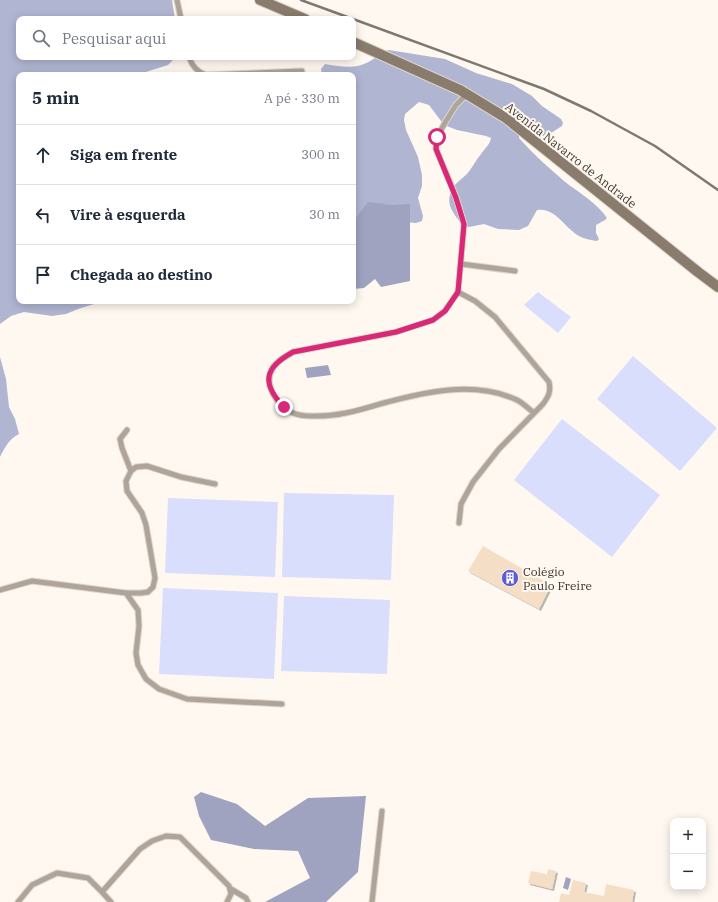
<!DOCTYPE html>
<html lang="pt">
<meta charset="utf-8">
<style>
body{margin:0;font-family:"IBM Plex Serif",serif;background:#f6f6f7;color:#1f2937}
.controls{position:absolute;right:12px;bottom:12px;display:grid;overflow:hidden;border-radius:8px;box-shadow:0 2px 10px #0003}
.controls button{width:36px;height:36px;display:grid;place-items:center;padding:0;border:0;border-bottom:1px solid #e0e1e3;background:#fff;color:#1f2937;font:20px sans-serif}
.stop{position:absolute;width:12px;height:12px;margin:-9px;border:3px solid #db2777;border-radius:50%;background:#fff}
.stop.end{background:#db2777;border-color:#fff;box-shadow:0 1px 4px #0008}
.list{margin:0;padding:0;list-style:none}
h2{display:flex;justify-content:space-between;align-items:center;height:52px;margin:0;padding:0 16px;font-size:17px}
h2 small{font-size:13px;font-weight:400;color:#747a83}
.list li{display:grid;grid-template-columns:26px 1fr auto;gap:12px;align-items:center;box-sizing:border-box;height:60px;padding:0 16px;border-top:1px solid #e0e1e3}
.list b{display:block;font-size:15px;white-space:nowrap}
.list em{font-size:13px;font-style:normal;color:#747a83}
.icon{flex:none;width:22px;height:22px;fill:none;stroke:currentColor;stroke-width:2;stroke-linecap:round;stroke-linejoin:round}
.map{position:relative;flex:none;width:718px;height:902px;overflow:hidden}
.search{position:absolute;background:#fff;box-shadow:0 2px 10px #0003;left:16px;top:16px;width:340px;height:44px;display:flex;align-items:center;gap:10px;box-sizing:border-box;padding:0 14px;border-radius:8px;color:#747a83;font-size:15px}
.panel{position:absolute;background:#fff;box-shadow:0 2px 10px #0003;left:16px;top:72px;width:340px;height:232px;border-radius:8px}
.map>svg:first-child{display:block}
.green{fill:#d9defc}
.forest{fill:#b0b5d1}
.water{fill:#9fa3c0}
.building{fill:#f5dec6;filter:url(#shadow)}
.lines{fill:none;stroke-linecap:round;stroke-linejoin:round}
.lane-casing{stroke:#dcd5cd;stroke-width:7}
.secondary-casing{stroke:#dcd5cd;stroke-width:12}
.lane{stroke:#aea49a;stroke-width:5}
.secondary{stroke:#8a7c6d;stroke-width:10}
.rail{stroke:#7f7870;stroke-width:2.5}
.route{stroke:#db2777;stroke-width:5}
.labels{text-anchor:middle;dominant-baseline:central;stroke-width:4;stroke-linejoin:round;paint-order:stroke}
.street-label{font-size:12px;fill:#3a332c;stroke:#fff8f0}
.poi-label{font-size:12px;fill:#3a332c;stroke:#fff8f0;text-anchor:start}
</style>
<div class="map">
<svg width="718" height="902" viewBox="0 0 718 902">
<defs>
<filter id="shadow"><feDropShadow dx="2" dy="2" stdDeviation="0" flood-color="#0004"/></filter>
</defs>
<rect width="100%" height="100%" fill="#fff8f0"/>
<path class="green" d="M538 292 571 317 558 333 524 305Z
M633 356 717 428 680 471 597 399Z
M562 419 660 495 612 557 514 480Z
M284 493 394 495 391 580 282 577Z
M168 498 278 502 275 577 165 573Z
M163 588 278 593 274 679 159 674Z
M284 596 390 600 387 674 281 671Z"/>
<path class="forest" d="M0 0H172L175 19H19V57H176L168 65 146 72 145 75H19V301H104L78 309 66 314 52 316 24 312 11 316 0 324Z
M389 50 445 59 476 73 512 84 532 96 542 106 561 119 563 123 562 126 551 133 540 137 523 135 519 136V138C533 154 549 168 564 181 579 193 596 202 607 218L605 220 596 225V233L599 239 597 241C590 240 585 239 579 236 565 228 555 207 537 210L528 226 519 230 498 229 484 224 469 227 463 226C452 211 443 203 455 185 458 181 463 178 467 174 472 168 476 160 481 154 484 149 490 145 491 138L486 136 457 130 444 125 429 105 419 102 405 114 404 120 406 130 418 157 422 175V186L418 198 423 216 422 221 416 223 395 221 353 236V75H322L321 69 325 64C337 66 353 69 364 64 374 61 379 52 389 50Z
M0 357 6 379 9 407 15 419 19 434C9 439 5 447 0 457Z"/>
<path class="water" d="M368 202 392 205 410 204V281L381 287 375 279 364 288 353 289V222Z
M328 365 331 375 307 378 305 368Z
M201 792 237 804 265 826 308 798 366 796 358 872 326 902H265L310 878 298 851 254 849 211 840 199 816 194 797Z
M566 877 571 879 568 890 563 888Z"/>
<path class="building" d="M483 546 551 585 539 609 468 571Z
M548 869 556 871 552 889 528 883 531 871 547 874Z
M573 880 586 883 584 892 604 896 606 884 634 890 632 902H559L561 893 569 895Z"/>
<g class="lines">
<defs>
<path id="lane" d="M177 0 181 19
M189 57C192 66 197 72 206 75L302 71
M461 264 515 271
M458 292 445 311 433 320 396 332 293 352C285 357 276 361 272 369 263 386 278 406 293 413 298 415 306 416 311 416 335 417 357 411 380 404 424 392 474 380 517 400 523 403 529 409 534 413
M127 430 120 439 122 448 131 471
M459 523 461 504 473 482 499 449 543 404C549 396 551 391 549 382L495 317 475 301 458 292 464 224 456 197 436 149 437 137 446 121 456 105 467 94
M0 590 32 581 126 593H141L148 592 153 587 155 578 146 525 142 513 127 491 126 481 131 471 136 467 147 466 181 477 215 484
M126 593 138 610 139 626 136 653 138 665 146 679 159 689 187 699 282 704
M231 889 246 898 248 902
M102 892 140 849 152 841 166 836 180 837 229 886 231 894 227 902
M18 902 32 885 57 873 88 878 102 892 111 902
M372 902 382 811"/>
<path id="secondary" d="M260 0 305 19
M353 42 460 90 506 118 698 272 718 287"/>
</defs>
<use href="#lane" class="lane-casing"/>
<use href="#secondary" class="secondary-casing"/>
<use href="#lane" class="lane"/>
<use href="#secondary" class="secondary"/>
<path class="rail" d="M301 0 353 19
M353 19 544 89 591 111 655 146 718 190"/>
</g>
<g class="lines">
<path class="route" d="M284 407C261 383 264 368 293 352L396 332 433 320 445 311 458 292 464 224 456 198 436 149 437 137"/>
</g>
<defs>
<symbol id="building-disc" viewBox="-11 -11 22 22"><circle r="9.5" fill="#5b5dd5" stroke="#fff8f0"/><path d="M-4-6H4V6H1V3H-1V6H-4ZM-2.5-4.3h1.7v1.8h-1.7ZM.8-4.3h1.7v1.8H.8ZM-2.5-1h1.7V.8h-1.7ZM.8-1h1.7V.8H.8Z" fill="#fff"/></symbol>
</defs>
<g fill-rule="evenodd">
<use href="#building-disc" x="500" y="568" width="20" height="20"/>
</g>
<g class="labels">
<g class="street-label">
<text transform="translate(571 155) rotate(38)">Avenida Navarro de Andrade</text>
</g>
<g class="poi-label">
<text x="523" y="571">Colégio<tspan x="523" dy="14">Paulo Freire</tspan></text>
</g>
</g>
</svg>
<div class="controls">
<button>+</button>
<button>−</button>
</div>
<div class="stop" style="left:437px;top:137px"></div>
<div class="stop end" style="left:284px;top:407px"></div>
<div class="search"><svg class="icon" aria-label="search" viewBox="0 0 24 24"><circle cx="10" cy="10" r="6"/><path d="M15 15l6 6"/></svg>Pesquisar aqui</div>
<section class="panel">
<h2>5 min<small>A pé · 330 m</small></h2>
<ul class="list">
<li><svg class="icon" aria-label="ahead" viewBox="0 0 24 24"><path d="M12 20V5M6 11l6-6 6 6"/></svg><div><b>Siga em frente</b></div><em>300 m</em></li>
<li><svg class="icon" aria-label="left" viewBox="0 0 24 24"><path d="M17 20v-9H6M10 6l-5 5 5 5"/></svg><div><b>Vire à esquerda</b></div><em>30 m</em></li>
<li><svg class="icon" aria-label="arrive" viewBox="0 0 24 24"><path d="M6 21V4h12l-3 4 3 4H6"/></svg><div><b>Chegada ao destino</b></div></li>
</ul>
</section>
</div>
